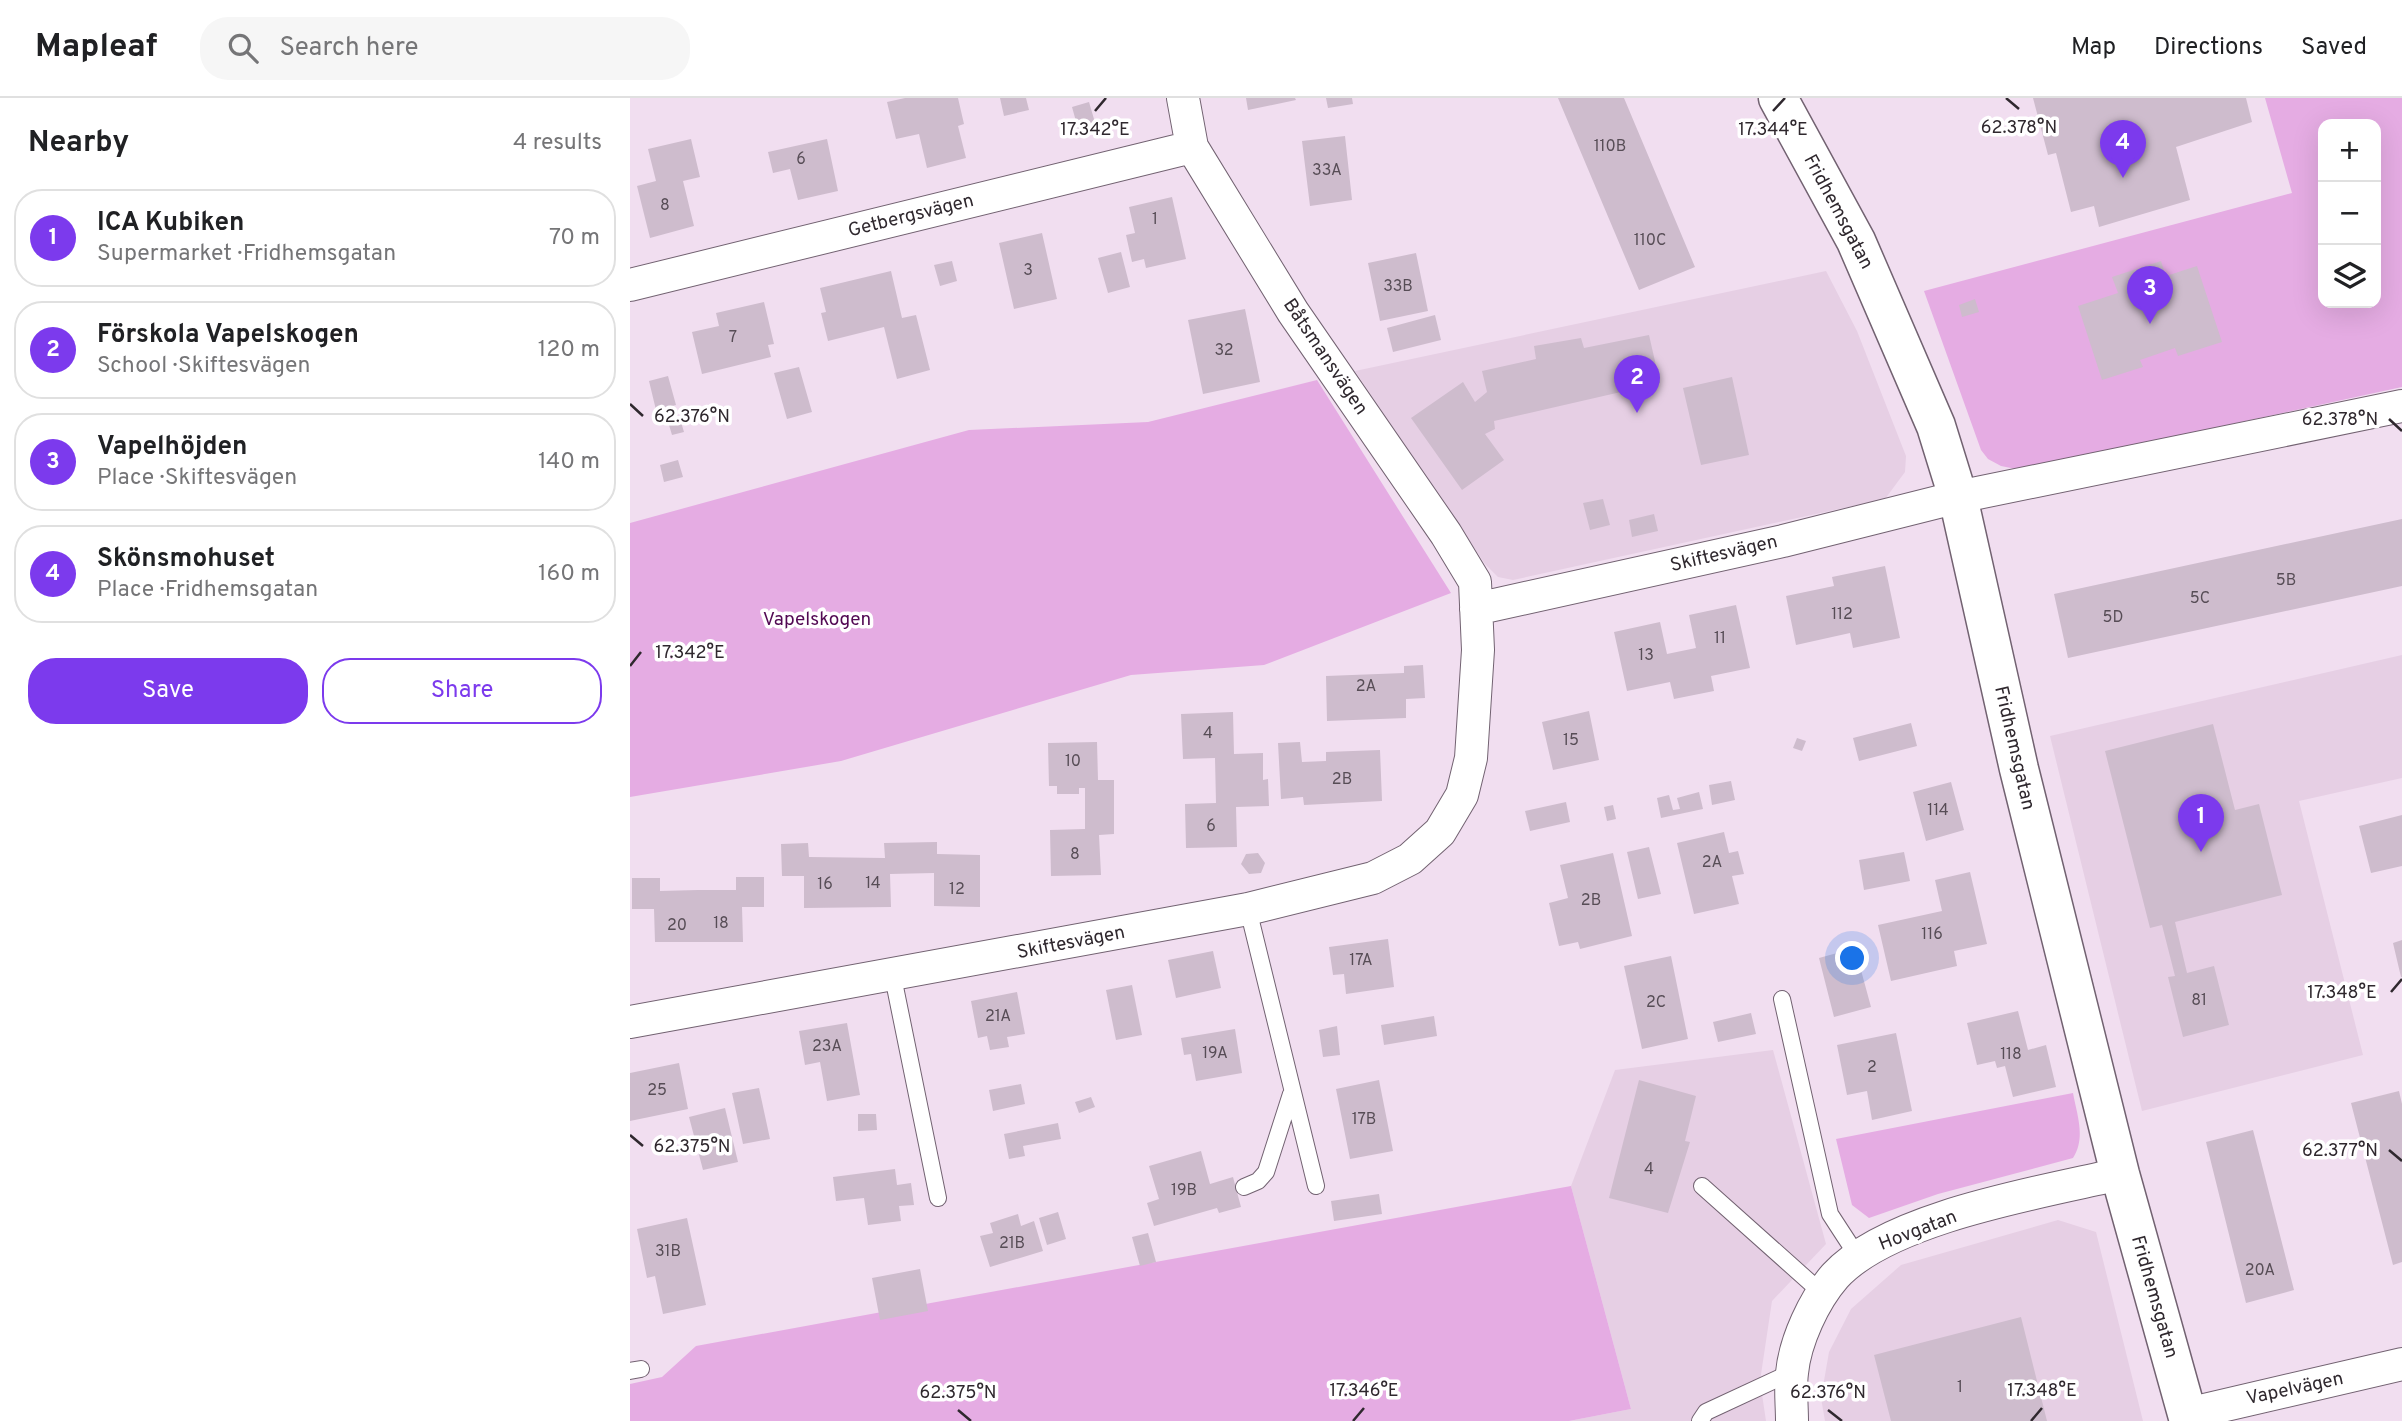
<!DOCTYPE html>
<meta charset="utf-8">
<style>
body{margin:0;font-family:Overpass,sans-serif;background:#f6f6f6;color:#202124}
.controls{position:absolute;right:21px;top:21px;display:grid;overflow:hidden;border-radius:14px;box-shadow:0 7px 28px #0002}
.controls button{width:63px;height:63px;display:grid;place-items:center;padding:0;border:0;border-bottom:2px solid #e0e0e0;background:#fff;color:#202124;font:35px sans-serif}
.you{position:absolute;left:1223px;top:861px;width:24px;height:24px;margin:-18px;border:5px solid #fff;border-radius:50%;background:#1a73e8;box-shadow:0 0 0 10px #1a73e833}
.badge{display:grid;place-items:center;width:46px;height:46px;border-radius:50%;background:#7c3aed;color:#fff;font-size:23px;font-weight:700}
.pin{position:absolute;translate:-50% -58px;filter:drop-shadow(0 2px 4px #0008)}
.pin::after{content:'';position:absolute;top:37px;width:24px;height:21px;background:inherit;clip-path:polygon(0 0,100% 0,50% 100%)}
.list{margin:0;padding:0;list-style:none}
h2{display:flex;justify-content:space-between;align-items:center;height:91px;margin:0;padding:0 28px;font-size:30px}
h2 small{font-size:23px;font-weight:400;color:#757577}
.list li{display:grid;grid-template-columns:46px 1fr auto;gap:21px;align-items:center;box-sizing:border-box;height:98px;margin:0 14px 14px;padding:0 14px;border:2px solid #e0e0e0;border-radius:28px}
.list b{display:block;font-size:26px;white-space:nowrap}
.list p{margin:0;font-size:23px;white-space:nowrap;color:#757577}
.list em{font-size:23px;font-style:normal;color:#757577}
.actions{display:flex;gap:14px;padding:21px 28px}
.actions a{flex:1;padding:16px 0;border:2px solid #7c3aed;border-radius:28px;text-align:center;font-size:24px;color:#7c3aed}
.actions .main{background:#7c3aed;color:#fff}
.icon{flex:none;width:38px;height:38px;fill:none;stroke:currentColor;stroke-width:2;stroke-linecap:round;stroke-linejoin:round}
.map{position:relative;flex:none;width:1772px;height:1323px;overflow:hidden}
header{display:flex;align-items:center;gap:42px;box-sizing:border-box;height:98px;padding:0 35px;background:#fff;border-bottom:2px solid #e0e0e0}
header strong{font-size:33px}
nav{display:flex;gap:38px;margin-inline-start:auto;font-size:24px}
.search{width:490px;height:63px;background:#f6f6f6;display:flex;align-items:center;gap:18px;box-sizing:border-box;padding:0 24px;border-radius:28px;color:#757577;font-size:26px}
main{display:flex}
aside{flex:1;background:#fff}
.map>svg:first-child{display:block}
.built{fill:#e6cfe4}
.green{fill:#e5ace3;fill-rule:evenodd}
.building{fill:#cebccd}
.lines{fill:none;stroke-linecap:round;stroke-linejoin:round}
.service-casing{stroke:#726271;stroke-width:18}
.minor-casing{stroke:#726271;stroke-width:34}
.tertiary-casing{stroke:#726271;stroke-width:41}
.service{stroke:#fff;stroke-width:16}
.minor{stroke:#fff;stroke-width:32}
.tertiary{stroke:#fff;stroke-width:38}
.ticks{fill:none;stroke:#2f282e;stroke-width:2.5}
.labels{text-anchor:middle;dominant-baseline:central;stroke-width:7;stroke-linejoin:round;paint-order:stroke}
.number-label{font-size:16px;fill:#574d56}
.street-label{font-size:19px;fill:#2f282e;stroke:#fff}
.park-label{font-size:19px;fill:#520953;stroke:#fff}
.ticks-label{font-size:18px;text-anchor:middle;fill:#2f282e;stroke:#fff;stroke-width:7;stroke-linejoin:round;paint-order:stroke}
</style>
<header>
<strong>Mapleaf</strong>
<div class="search"><svg class="icon" aria-label="search" viewBox="0 0 24 24"><circle cx="10" cy="10" r="6"/><path d="M15 15l6 6"/></svg>Search here</div>
<nav><a>Map</a><a>Directions</a><a>Saved</a></nav>
</header>
<main>
<aside>
<h2>Nearby<small>4 results</small></h2>
<ul class="list">
<li><span class="badge">1</span><div><b>ICA Kubiken</b><p>Supermarket · Fridhemsgatan</p></div><em>70 m</em></li>
<li><span class="badge">2</span><div><b>Förskola Vapelskogen</b><p>School · Skiftesvägen</p></div><em>120 m</em></li>
<li><span class="badge">3</span><div><b>Vapelhöjden</b><p>Place · Skiftesvägen</p></div><em>140 m</em></li>
<li><span class="badge">4</span><div><b>Skönsmohuset</b><p>Place · Fridhemsgatan</p></div><em>160 m</em></li>
</ul>
<div class="actions"><a class="main">Save</a><a>Share</a></div>
</aside>
<div class="map">
<svg width="1772" height="1323" viewBox="0 0 1772 1323">
<rect width="100%" height="100%" fill="#f1def0"/>
<path class="built" d="M1196 173 1227 233 1276 358 1275 374 1255 401 883 482 868 479 855 466 725 273Z
M1772 557V680L1669 703 1733 957 1512 1013 1420 638Z
M1143 952 1196 1146 1142 1203 1130 1283 1136 1323H939L1001 1311 941 1088 985 972Z
M1428 1122 1466 1134 1513 1323H1195L1191 1300 1199 1254 1221 1211 1271 1167Z"/>
<path class="green" d="M1635 0H1772V289L1391 372 1371 368 1358 361 1351 352 1294 193 1662 95ZM1693 26H1746V205H1693Z
M687 282 821 495 634 567 501 577 211 663 0 699V425L339 332 518 324Z
M1443 995C1447 1017 1456 1040 1443 1060L1308 1096 1239 1120 1222 1107 1206 1041Z
M941 1088 1001 1311 939 1323H0V1286L32 1279 66 1248Z"/>
<path class="building" d="M275 0H328L334 26 328 28 336 60 297 70 289 36 266 41 257 4Z
M370 0H396L399 12 374 18Z
M616 0H665L666 2 618 12Z
M696 0H722L723 6 698 10Z
M928 0H994L1065 169 1009 192Z
M1403 0H1616L1622 24 1546 49 1560 102 1469 129 1464 108 1441 114 1426 55 1418 57Z
M459 4 466 28 449 34 442 9Z
M715 38 722 102 680 108 672 43Z
M61 41 70 79 53 83 64 128 20 140 7 88 26 83 18 51Z
M197 41 208 93 168 102 160 71 143 75 138 54Z
M542 99 556 161 516 170 514 161 502 164 496 137 505 135 499 109Z
M412 135 427 201 384 211 369 145Z
M491 154 500 189 478 195 468 160Z
M786 155 798 213 750 223 738 165Z
M322 163 327 183 310 188 304 167Z
M1531 163 1536 178 1567 168 1592 244 1548 258 1545 250 1510 262 1513 269 1472 282 1448 208 1488 195 1482 179Z
M261 173 272 220 286 217 300 272 267 281 254 229 198 243 191 215 196 214 190 190Z
M1345 201 1349 214 1332 219 1329 207Z
M134 204 144 246 138 247 141 259 72 276 62 234 89 228 86 215Z
M615 211 630 284 573 296 558 222Z
M805 217 811 242 763 254 757 230Z
M1019 237 1030 285 864 323 865 331 855 336 874 362 832 392 781 320 833 284 845 304 857 294 852 273 906 261 904 248 951 240 954 250Z
M169 269 182 314 157 321 144 275Z
M38 278 46 307 26 312 19 283Z
M1102 279 1119 357 1071 367 1053 290Z
M51 324 54 334 42 337 39 327Z
M48 362 53 379 34 384 30 367Z
M973 401 980 427 960 432 953 405Z
M1024 416 1028 433 1002 439 999 422Z
M1772 421V488L1438 560 1424 496Z
M1255 468 1270 540 1223 550 1220 535 1166 547 1156 498 1204 488 1202 479Z
M1106 507 1120 570 1081 578 1084 593 1044 601 1040 584 997 593 984 534 1030 524 1037 556 1066 550 1059 517Z
M793 567 795 600 776 601V620L697 623 696 578 774 575V568Z
M959 613 969 662 923 672 912 624Z
M603 614 604 656 633 655V682L638 681 639 708 606 709 607 749 556 750 555 706 586 705 585 660 553 661 551 616Z
M1281 625 1287 648 1229 663 1223 640Z
M1583 626 1605 712 1629 706 1652 797 1545 824 1557 875 1584 868 1599 927 1553 939 1538 879 1545 878 1532 827 1520 830 1475 653Z
M1167 640 1176 643 1172 653 1163 650Z
M467 644 468 682H484V736L469 737 471 777 421 778 420 732 455 731V690H449V696H427V688H419L418 645Z
M670 644 672 664 696 663V654L750 652 752 703 674 707 673 699 651 701 648 645Z
M1101 683 1105 702 1082 707 1079 687Z
M1321 684 1334 732 1296 743 1283 694Z
M1069 694 1073 711 1031 720 1027 700 1039 697 1043 712 1050 711 1047 700Z
M936 704 940 724 900 733 895 713Z
M983 707 986 721 977 723 974 709Z
M1772 717V768L1741 775 1729 728Z
M1094 734 1099 755 1108 753 1114 776 1102 778 1109 806 1064 816 1047 745Z
M307 744V756L350 757V809L304 808V775L260 776 261 809 174 810V778H152L151 746 178 745 179 759 255 760 254 745Z
M1019 749 1031 796 1008 801 997 754Z
M1274 754 1280 783 1234 792 1229 762Z
M628 755 635 765 631 775 619 776 611 766 616 756Z
M983 755 1002 838 950 851 948 844 929 848 919 805 938 800 930 767Z
M1340 774 1357 846 1324 853 1327 868 1261 883 1248 827 1312 813 1305 782Z
M106 779H134V809H112L113 844H25L24 811H2V780H30V793L68 792H106Z
M758 841 764 889 716 896 714 876 703 877 699 849Z
M1772 842V879H1771L1763 845Z
M1225 850 1241 909 1204 919 1189 860Z
M583 853 591 890 546 900 538 862Z
M1041 858 1058 941 1012 951 994 868Z
M502 887 512 937 486 942 476 892Z
M387 894 395 936 377 939 379 949 360 952 357 938 348 940 341 903Z
M1388 913 1398 952 1416 947 1426 989 1383 999 1375 968 1367 970 1365 963 1347 967 1337 925Z
M1121 915 1126 936 1088 944 1083 924Z
M804 918 807 938 754 947 751 927Z
M217 925 230 997 197 1003 190 964 175 967 169 933Z
M707 928 710 957 693 959 689 932Z
M605 931 612 975 566 983 561 956 554 957 551 940Z
M1266 935 1282 1013 1242 1022 1237 993 1217 997 1207 947Z
M49 965 58 1011 0 1023V975Z
M749 982 763 1053 720 1061 706 991Z
M1009 982 1066 998 1055 1043 1060 1044 1038 1115 979 1100Z
M391 986 395 1006 363 1013 359 992Z
M129 990 140 1041 113 1046 102 995Z
M1769 993 1772 1006V1164L1763 1167 1721 1005Z
M461 999 465 1009 449 1015 445 1004Z
M95 1010 108 1064 73 1072 59 1019Z
M228 1016H246L247 1032 228 1033Z
M428 1025 431 1041 393 1048 395 1058 379 1061 374 1036Z
M1623 1032 1664 1192 1616 1205 1576 1044Z
M571 1053 580 1086 603 1079 611 1109 589 1115 587 1110 524 1128 517 1105 529 1101 519 1068Z
M265 1071 267 1087 281 1085 284 1107 269 1108 271 1123 238 1127 234 1100 206 1103 203 1079Z
M749 1096 752 1116 704 1123 701 1103Z
M428 1114 436 1141 417 1147 409 1120Z
M388 1116 391 1128 404 1123 413 1153 360 1169 350 1138 363 1135 360 1125Z
M57 1120 76 1207 33 1216 25 1178 17 1180 7 1131Z
M518 1135 526 1164 510 1168 502 1139Z
M290 1171 298 1213 250 1222 242 1180Z
M1391 1219 1417 1323H1261L1244 1257Z"/>
<g class="lines">
<defs>
<path id="service" d="M618 811 686 1088
M263 879 308 1100
M1152 901 1200 1116 1228 1159
M1072 1088 1193 1196
M614 1089 628 1083 636 1074 661 996
M0 1273 11 1271
M1070 1323 1076 1314 1162 1274"/>
<path id="minor" d="M0 187 562 49
M846 511 1153 443 1328 399 1772 308
M0 924 618 811 743 780 780 761 810 734 832 697 841 660 848 552 845 484 816 436 663 214 562 49 553 0
M1557 1316 1772 1266
M1162 1323C1162 1307 1160 1290 1162 1275 1165 1243 1184 1202 1205 1178 1259 1119 1412 1094 1490 1076"/>
<path id="tertiary" d="M1148 0 1226 143 1306 328 1328 399 1389 671 1490 1076 1559 1323"/>
</defs>
<use href="#service" class="service-casing"/>
<use href="#minor" class="minor-casing"/>
<use href="#tertiary" class="tertiary-casing"/>
<use href="#service" class="service"/>
<use href="#minor" class="minor"/>
<use href="#tertiary" class="tertiary"/>
</g>
<path class="ticks" d="M1376 0 1389 11M465 13 476 0M1143 13 1155 0M0 306 13 318M1759 321 1772 333M0 568 11 554M1761 894 1772 881M0 1037 13 1048M1759 1052 1772 1063M328 1312 341 1323M1198 1312 1212 1323M723 1323 734 1310M1401 1323 1412 1310"/>
<g class="labels">
<g class="number-label">
<text x="980" y="49">110B</text>
<text x="171" y="62">6</text>
<text x="697" y="73">33A</text>
<text x="35" y="108">8</text>
<text x="525" y="122">1</text>
<text x="1020" y="143">110C</text>
<text x="398" y="173">3</text>
<text x="768" y="189">33B</text>
<text x="103" y="240">7</text>
<text x="594" y="253">32</text>
<text x="1656" y="483">5B</text>
<text x="1570" y="501">5C</text>
<text x="1212" y="517">112</text>
<text x="1483" y="520">5D</text>
<text x="1090" y="541">11</text>
<text x="1016" y="558">13</text>
<text x="736" y="589">2A</text>
<text x="578" y="636">4</text>
<text x="941" y="643">15</text>
<text x="443" y="664">10</text>
<text x="712" y="682">2B</text>
<text x="1308" y="713">114</text>
<text x="581" y="729">6</text>
<text x="445" y="757">8</text>
<text x="1082" y="765">2A</text>
<text x="243" y="786">14</text>
<text x="195" y="787">16</text>
<text x="327" y="792">12</text>
<text x="961" y="803">2B</text>
<text x="91" y="826">18</text>
<text x="47" y="828">20</text>
<text x="1302" y="837">116</text>
<text x="731" y="863">17A</text>
<text x="1569" y="903">81</text>
<text x="1026" y="905">2C</text>
<text x="368" y="919">21A</text>
<text x="197" y="949">23A</text>
<text x="585" y="956">19A</text>
<text x="1381" y="957">118</text>
<text x="1242" y="970">2</text>
<text x="27" y="993">25</text>
<text x="734" y="1022">17B</text>
<text x="1019" y="1072">4</text>
<text x="554" y="1093">19B</text>
<text x="382" y="1146">21B</text>
<text x="38" y="1154">31B</text>
<text x="1630" y="1173">20A</text>
<text x="1330" y="1290">1</text>
</g>
<g class="street-label">
<text transform="translate(1208 114) rotate(62)">Fridhemsgatan</text>
<text transform="translate(281 118) rotate(-14)">Getbergsvägen</text>
<text transform="translate(695 259) rotate(56)">Båtsmansvägen</text>
<text transform="translate(1094 456) rotate(-13)">Skiftesvägen</text>
<text transform="translate(1384 650) rotate(77)">Fridhemsgatan</text>
<text transform="translate(441 845) rotate(-11)">Skiftesvägen</text>
<text transform="translate(1288 1133) rotate(-21)">Hovgatan</text>
<text transform="translate(1524 1199) rotate(74)">Fridhemsgatan</text>
<text transform="translate(1665 1291) rotate(-12)">Vapelvägen</text>
</g>
<g class="park-label">
<text x="187" y="522">Vapelskogen</text>
</g>
</g>
<g class="ticks-label">
<text x="1389" y="35">62.378°N</text>
<text x="465" y="37">17.342°E</text>
<text x="1143" y="37">17.344°E</text>
<text x="62" y="324">62.376°N</text>
<text x="1710" y="327">62.378°N</text>
<text x="60" y="560">17.342°E</text>
<text x="1712" y="900">17.348°E</text>
<text x="62" y="1054">62.375°N</text>
<text x="1710" y="1058">62.377°N</text>
<text x="734" y="1298">17.346°E</text>
<text x="1412" y="1298">17.348°E</text>
<text x="328" y="1300">62.375°N</text>
<text x="1198" y="1300">62.376°N</text>
</g>
</svg>
<div class="controls">
<button>+</button>
<button>−</button>
<button><svg class="icon" aria-label="layers" viewBox="0 0 24 24"><path d="M12 4l9 5-9 5-9-5zM3 14l9 5 9-5"/></svg></button>
</div>
<div class="you"></div>
<div class="pin badge" style="left:1571px;top:754px">1</div>
<div class="pin badge" style="left:1007px;top:315px">2</div>
<div class="pin badge" style="left:1520px;top:226px">3</div>
<div class="pin badge" style="left:1493px;top:80px">4</div>
</div>
</main>
